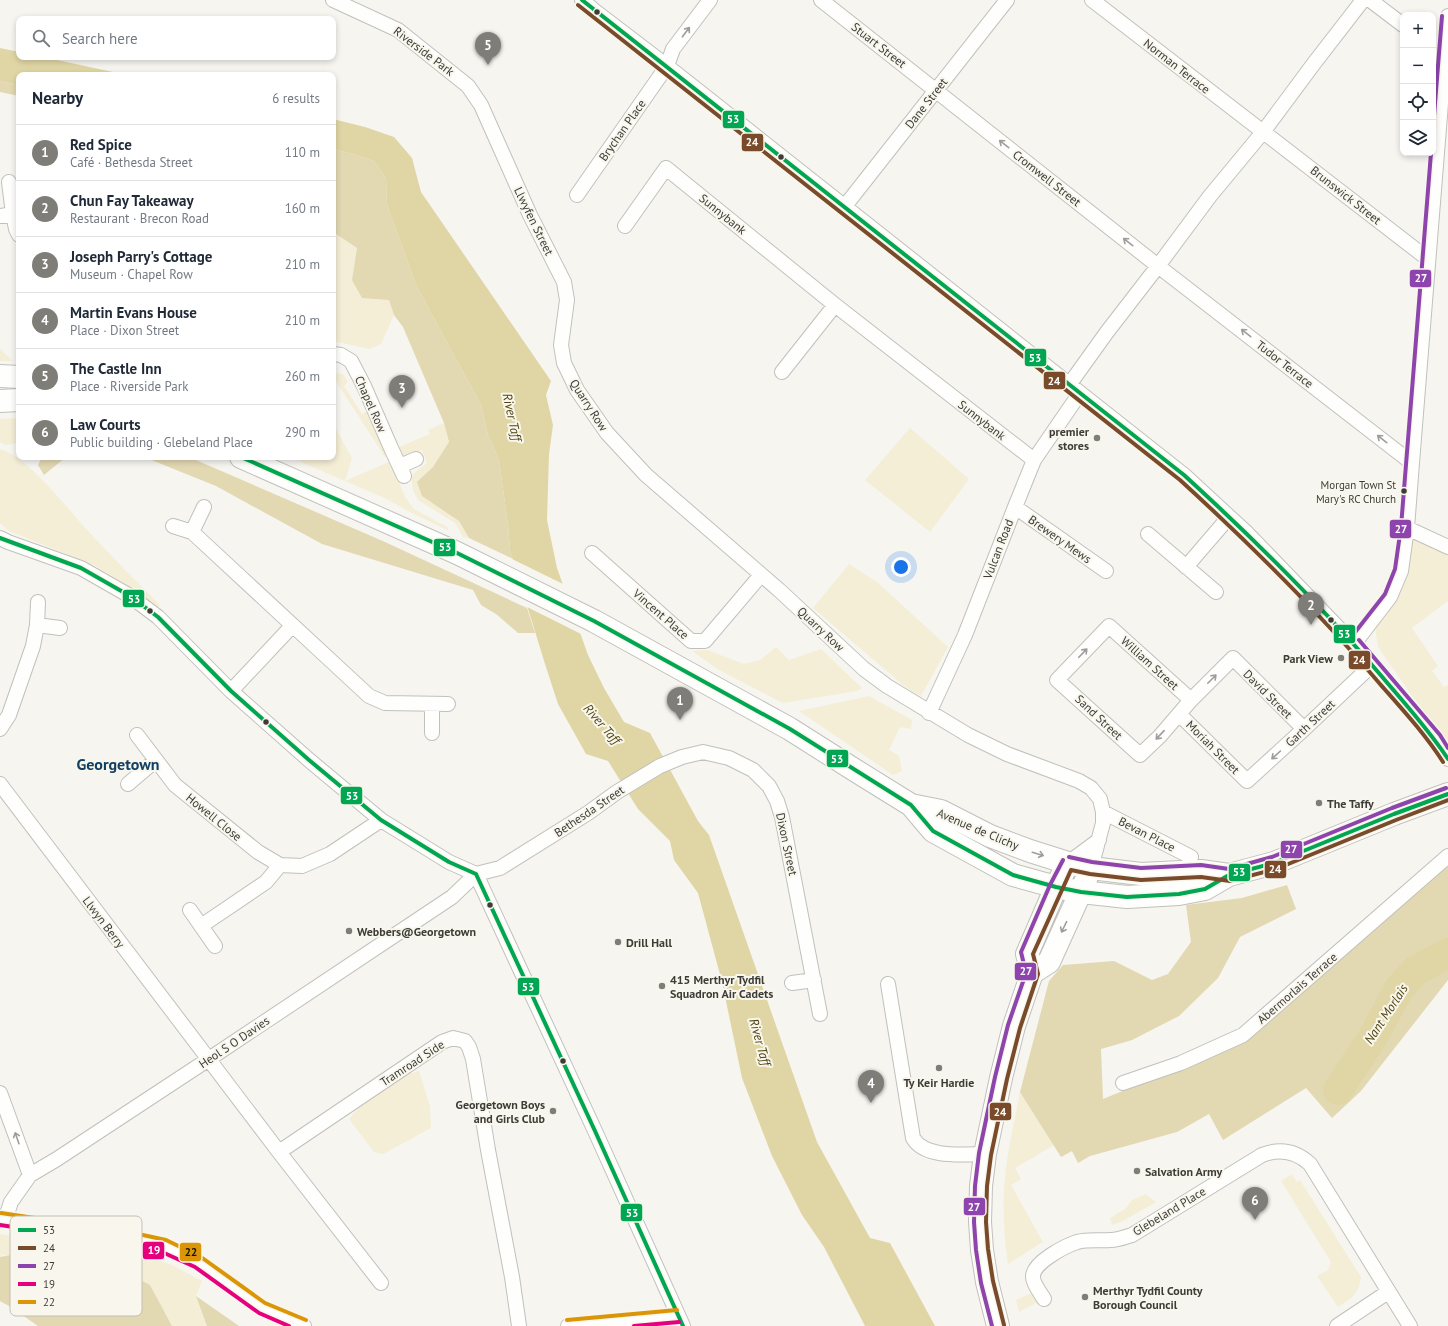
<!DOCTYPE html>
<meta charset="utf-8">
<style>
body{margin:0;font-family:"PT Sans",sans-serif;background:#f2f2f3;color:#1f2937}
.controls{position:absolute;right:12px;top:12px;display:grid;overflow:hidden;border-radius:8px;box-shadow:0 2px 6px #0003}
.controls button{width:36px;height:36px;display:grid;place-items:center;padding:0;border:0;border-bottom:1px solid #e0e1e3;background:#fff;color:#1f2937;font:20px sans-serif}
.you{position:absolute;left:901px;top:567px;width:14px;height:14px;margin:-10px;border:3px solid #fff;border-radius:50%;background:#1a73e8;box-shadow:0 0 0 6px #1a73e833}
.badge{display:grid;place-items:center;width:26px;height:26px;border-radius:50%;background:#7e7d78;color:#fff;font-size:13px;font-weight:700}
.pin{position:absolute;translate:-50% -33px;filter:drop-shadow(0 1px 2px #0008)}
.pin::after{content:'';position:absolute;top:21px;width:14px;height:12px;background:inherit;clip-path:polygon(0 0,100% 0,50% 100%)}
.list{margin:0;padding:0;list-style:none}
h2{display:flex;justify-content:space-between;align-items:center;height:52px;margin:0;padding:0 16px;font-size:17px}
h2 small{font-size:13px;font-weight:400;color:#747a83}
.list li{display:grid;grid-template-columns:26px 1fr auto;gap:12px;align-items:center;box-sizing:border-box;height:56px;padding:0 16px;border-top:1px solid #e0e1e3}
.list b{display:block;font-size:15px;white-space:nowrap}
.list p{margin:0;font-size:13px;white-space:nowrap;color:#747a83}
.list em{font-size:13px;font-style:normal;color:#747a83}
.icon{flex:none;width:22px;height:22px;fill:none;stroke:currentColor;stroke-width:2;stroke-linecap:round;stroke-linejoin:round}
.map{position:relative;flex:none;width:1448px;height:1326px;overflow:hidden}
.search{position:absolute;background:#fff;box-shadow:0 2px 6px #0003;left:16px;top:16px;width:320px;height:44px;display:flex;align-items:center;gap:10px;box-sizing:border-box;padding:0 14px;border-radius:8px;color:#747a83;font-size:15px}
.panel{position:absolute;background:#fff;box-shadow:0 2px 6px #0003;left:16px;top:72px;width:320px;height:388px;border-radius:8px}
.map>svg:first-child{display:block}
.green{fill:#f4eed7}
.forest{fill:#e2d8b2}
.water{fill:#e0d6a5}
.pier{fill:#f6f5f0}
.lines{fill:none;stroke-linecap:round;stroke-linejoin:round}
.river{stroke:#e0d6a5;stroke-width:30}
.minor-casing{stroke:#c1c0bc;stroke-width:16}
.primary-casing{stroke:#c1c0bc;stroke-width:24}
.minor{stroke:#fefefd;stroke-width:14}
.primary{stroke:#fefefd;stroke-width:22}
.bus-1-casing{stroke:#f9f7ed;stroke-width:7}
.bus-2-casing{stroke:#f9f7ed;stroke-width:7}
.bus-3-casing{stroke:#f9f7ed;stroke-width:7}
.bus-4-casing{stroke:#f9f7ed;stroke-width:7}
.bus-5-casing{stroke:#f9f7ed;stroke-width:7}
.bus-1{stroke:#00a651;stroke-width:4}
.bus-2{stroke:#7a4b2a;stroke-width:4}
.bus-3{stroke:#8e44ad;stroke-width:4}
.bus-4{stroke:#e5007d;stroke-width:4}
.bus-5{stroke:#db9608;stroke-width:4}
.oneway{stroke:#9e9d9a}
.bus-dot{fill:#3d3c38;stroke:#f9f7ed;stroke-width:1.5}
.poi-dot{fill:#7e7d78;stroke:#f9f7ed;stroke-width:1.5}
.labels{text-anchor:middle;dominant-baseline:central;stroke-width:4;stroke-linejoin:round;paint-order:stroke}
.bus-label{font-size:11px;fill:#3d3c38;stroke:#f9f7ed;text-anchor:end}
.street-label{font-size:12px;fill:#3d3c38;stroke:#f9f7ed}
.poi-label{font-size:12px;font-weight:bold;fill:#3d3c38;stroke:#f9f7ed;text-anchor:start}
.water-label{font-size:13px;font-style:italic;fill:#514612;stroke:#f9f7ed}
.district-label{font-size:16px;font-weight:bold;fill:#124064;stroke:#f9f7ed}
.key{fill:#f9f7ed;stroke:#c1bfb7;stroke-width:1}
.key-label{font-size:11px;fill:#3d3c38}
.line-badge{stroke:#f9f7ed;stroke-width:1.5}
.badge-label{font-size:11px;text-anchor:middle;font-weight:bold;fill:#fff}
.pale-badge-label{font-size:11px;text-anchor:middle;font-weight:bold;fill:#111}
</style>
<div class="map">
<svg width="1448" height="1326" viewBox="0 0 1448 1326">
<rect width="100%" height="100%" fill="#f6f5f0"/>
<path class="green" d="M333 232 357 248 352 280 389 300 394 315 381 344 370 349 333 341Z
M0 349 13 361H0Z
M333 373 343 374 348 382 344 386 362 414 369 410 389 456 385 457 333 377Z
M19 418V442C12 444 6 447 0 442V419Z
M444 423 449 443 433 467 418 483 459 521 469 538 463 537 455 523 418 500 413 490 411 477 415 472 427 463 422 450 401 458 397 448 430 434 428 430Z
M333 424 352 458 345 481 391 461 405 497 414 509 447 527 449 531 406 510 387 499 303 463 295 457H333Z
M910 428 969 479 930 532 865 480Z
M0 449C29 457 68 510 89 532 112 557 136 581 160 605L158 607 135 590 94 565 9 531 0 523Z
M1410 537 1445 550 1448 556V601L1412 628 1438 666 1432 671 1444 687 1448 685V741L1438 733 1378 647 1375 627Z
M849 564 877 582 948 647 921 696 913 692 902 684 813 608Z
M776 647 789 660 821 649 862 688 857 691 783 703 719 670 692 651 707 650 744 664 760 660Z
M869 696 912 720 911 729 900 727 889 750 899 756 902 771 893 775 799 711Z
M419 1071 430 1106 431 1128 383 1154 374 1152 349 1119 360 1106 408 1074Z
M1020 1092 1054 1145 1015 1168 1021 1179 1011 1185 1043 1242 1008 1264C1003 1232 1002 1200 1006 1168 1009 1143 1015 1118 1020 1092Z
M1292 1174 1297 1182 1300 1180 1361 1277C1359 1294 1352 1298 1338 1307L1317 1276 1328 1270 1331 1262 1281 1181Z
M1146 1194 1156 1202 1123 1221 1112 1225 1110 1218 1125 1209 1132 1200Z
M0 1234 142 1254 174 1266 202 1281 196 1296 207 1326H172L150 1285 3 1255 0 1257Z
M1033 1292 1038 1302 1019 1312 1016 1300Z"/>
<path class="forest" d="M0 81 19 85V96L0 92Z
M333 149 353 154 374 161 386 178 387 205 417 287 481 405 488 435 499 460 508 525 510 550 513 559 469 538 459 521 422 496 417 482 433 467 449 442 444 423 403 327 394 315 389 300 362 298 352 280 357 248 333 232Z
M42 457H66L44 475 38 465Z
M144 457H189L385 542 527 608 535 633H518L496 614 481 605 473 590 322 544 216 486Z
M1448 867V980L1361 1091 1332 1118 1306 1088 1223 1140 1209 1114 1177 1132 1090 1156 1078 1163 1072 1151 1061 1157 1020 1092 1049 981 1063 965 1114 961 1152 980 1168 974 1191 942 1186 905 1242 898 1287 885 1296 909 1240 937 1218 978 1179 1016 1132 1040 1101 1049 1103 1099 1237 1044 1443 868Z
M50 1248 94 1255 150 1285 172 1326H38L9 1306 0 1301V1257Z
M196 1296 239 1326H207Z"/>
<path class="water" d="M0 48 19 52V57H43L127 75H19V85L0 81Z
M333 119 365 127 394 137 412 158 421 192 551 381 546 395 553 425 549 454 547 520 557 568 588 655 604 688 624 722 650 733 698 821 709 835 817 1142 870 1238 890 1243 935 1326H865L824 1247 802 1215 772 1156 742 1078 722 982 698 893 674 860 670 841 638 809 608 761 586 754 558 704 545 664 510 550 508 525 499 460 488 435 481 405 417 287 387 205 386 178 374 161 353 154 333 149Z"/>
<path class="pier" d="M510 558 565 585 583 635 525 606Z"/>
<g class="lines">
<path class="river" d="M1338 1090 1373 1037 1399 989 1415 971 1448 953"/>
<defs>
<path id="minor" d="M333 0 398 30 468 86 481 105 530 215 564 282 567 300 561 345 564 363 577 390 607 433 646 475 779 590 864 669 887 686 968 735 1007 754 1079 781 1091 788 1100 799 1103 812V823L1091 868
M582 0 595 11 667 66 1184 475 1248 534 1354 644 1435 739 1448 759
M821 0 1158 266 1412 463
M1092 0 1428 259
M1370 0 1403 25
M9 182 13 214
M577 195 667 66 673 49 710 0
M845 206 1007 0
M0 216 13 214 16 229 19 235
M625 226 666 168 835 305 1034 460
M333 354 341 355 351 361 364 386 391 448 404 476
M782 372 835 305
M1069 385 1107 332 1158 266 1210 196 1263 132 1315 62 1363 0
M400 466 416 459
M1015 507 1106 571
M173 526 192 532 369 696 385 703 448 704
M1407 528 1448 547
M192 532 204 507
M1148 534 1216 592
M0 538 8 542 81 568 130 596 158 617 231 691 309 760 381 820 449 862 476 874
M592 553 691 641H705L761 575
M1186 567 1229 517
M37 625 60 628
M1354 644 1390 597 1401 571 1407 528 1412 463 1448 16
M231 691 292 626
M1191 700 1109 626 1057 680 1140 755 1160 736 1191 700 1233 658 1304 729
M929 713 965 635 1015 507 1034 460 1080 393
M1179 714 1247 781 1304 729 1372 665
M0 729 9 715 33 646 37 625 38 602
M432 733V704
M137 735 175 785 258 852 280 865 302 866 330 854 381 820
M0 784 279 1152 381 1283
M128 784 156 760
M1103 812 1191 857
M1068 863 1099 840
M476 874 500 868 588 813 617 792 660 766 682 757 703 752 729 758 753 770 769 786 777 801 782 817 820 1014
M476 874 595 1131 683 1326
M190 910 215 946
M201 926 266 882 280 865
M792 983 814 980
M888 984 913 1138C925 1159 964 1154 985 1154
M1123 1083 1181 1063 1243 1035 1448 856
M0 1093 30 1175
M279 1152 442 1042 453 1038 465 1041 469 1047 473 1059 488 1150 512 1277 519 1326
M0 1219 128 1238 164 1246 198 1262 223 1281 262 1308 304 1326
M5 1220 11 1202 30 1175 57 1159 209 1059 452 897 476 874
M1044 1299C1040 1292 1033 1284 1033 1277 1032 1263 1065 1246 1077 1242 1088 1239 1100 1241 1111 1240 1118 1240 1125 1237 1132 1235L1262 1155C1280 1148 1296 1151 1310 1164L1410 1326
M568 1326 678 1316
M1337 1326 1388 1292"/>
<path id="primary" d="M0 376 19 377
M0 401 19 400
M241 457 457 553 594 621 790 729 853 769 911 805 933 831 1013 875 1056 887 1081 892 1127 897 1179 894 1205 889 1229 875 1274 863 1394 814 1448 794
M911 805 941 811 990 836 1030 851 1068 863 1091 868 1141 874 1201 871 1229 875
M1032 973 1049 962 1086 880
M998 1326 987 1282 982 1250 980 1222 981 1186 985 1154 1001 1078 1014 1026 1032 973 1027 954 1056 887 1068 863"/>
</defs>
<use href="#minor" class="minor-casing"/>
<use href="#primary" class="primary-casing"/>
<use href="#minor" class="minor"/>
<use href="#primary" class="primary"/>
<defs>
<path id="bus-1" d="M582 0 1184 475C1254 539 1322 606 1384 679 1406 705 1429 730 1448 759
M241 457 457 553 594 621 790 729 911 805 933 831 1013 875 1056 887 1081 892 1127 897 1179 894 1205 889 1229 875 1274 863 1394 814 1448 794
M0 538 81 568 130 596 158 617 231 691 309 760 381 820 449 862 476 874
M476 874 595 1131 683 1326"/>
<path id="bus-2" d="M578 5 1180 480C1250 544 1318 611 1380 684 1402 709 1425 734 1443 762
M1004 1325 993 1281 988 1249 986 1222 987 1186 991 1155 1007 1079 1020 1028 1038 974 1033 954 1071 870 1090 874 1141 880 1201 877 1230 881 1276 869 1396 820 1448 800"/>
<path id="bus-3" d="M1433 128 1442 16
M1349 640 1385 594 1395 569 1401 527 1431 153
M1359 640 1440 735 1448 748
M1069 857 1092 862 1141 868 1201 865 1229 869 1272 857 1392 808 1446 788
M992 1326 981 1283 976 1250 974 1222 975 1186 979 1153 995 1077 1008 1025 1026 973 1021 952 1050 885 1063 860"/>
<path id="bus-4" d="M0 1225 127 1244 162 1252 195 1267 259 1313 289 1326
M634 1326 679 1322"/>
<path id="bus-5" d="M1 1213 129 1232 166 1240 201 1257 265 1303 306 1320
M567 1320 677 1310"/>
</defs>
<use href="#bus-1" class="bus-1-casing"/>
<use href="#bus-2" class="bus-2-casing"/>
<use href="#bus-3" class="bus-3-casing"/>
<use href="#bus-4" class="bus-4-casing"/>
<use href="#bus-5" class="bus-5-casing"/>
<use href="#bus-1" class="bus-1"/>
<use href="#bus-2" class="bus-2"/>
<use href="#bus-3" class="bus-3"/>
<use href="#bus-4" class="bus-4"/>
<use href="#bus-5" class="bus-5"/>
</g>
<defs><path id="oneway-shaft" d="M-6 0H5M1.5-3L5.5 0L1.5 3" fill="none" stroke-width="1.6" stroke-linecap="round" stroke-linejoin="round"/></defs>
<g class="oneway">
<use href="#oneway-shaft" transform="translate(686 32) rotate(-53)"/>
<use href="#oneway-shaft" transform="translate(1004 144) rotate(-142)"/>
<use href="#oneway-shaft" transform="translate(1128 242) rotate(-142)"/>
<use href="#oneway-shaft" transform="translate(1246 333) rotate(-142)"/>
<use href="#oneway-shaft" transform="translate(1382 439) rotate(-142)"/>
<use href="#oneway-shaft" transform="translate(1083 653) rotate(-46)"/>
<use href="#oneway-shaft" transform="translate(1212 679) rotate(-45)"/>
<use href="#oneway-shaft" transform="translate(1160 735) rotate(133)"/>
<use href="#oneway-shaft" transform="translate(1276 755) rotate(138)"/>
<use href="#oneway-shaft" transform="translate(1038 854) rotate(17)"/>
<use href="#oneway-shaft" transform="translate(1064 927) rotate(116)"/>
<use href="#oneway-shaft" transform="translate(17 1138) rotate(-109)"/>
</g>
<g class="bus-dot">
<circle cx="597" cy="12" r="3.5"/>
<circle cx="781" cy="157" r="3.5"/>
<circle cx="1404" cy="491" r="3.5"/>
<circle cx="150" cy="611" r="3.5"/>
<circle cx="1331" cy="620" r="3.5"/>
<circle cx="266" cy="722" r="3.5"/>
<circle cx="490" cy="905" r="3.5"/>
<circle cx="563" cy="1061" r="3.5"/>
</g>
<g class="poi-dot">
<circle cx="1097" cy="438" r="4"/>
<circle cx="1341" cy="658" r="4"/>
<circle cx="1319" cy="803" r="4"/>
<circle cx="349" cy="931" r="4"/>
<circle cx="618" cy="942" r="4"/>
<circle cx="662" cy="986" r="4"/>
<circle cx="939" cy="1068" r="4"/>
<circle cx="553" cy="1111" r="4"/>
<circle cx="1137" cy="1171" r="4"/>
<circle cx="1085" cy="1297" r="4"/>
</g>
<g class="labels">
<g class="bus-label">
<text x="1396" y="485">Morgan Town St<tspan x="1396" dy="14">Mary's RC Church</tspan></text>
</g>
<g class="street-label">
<text transform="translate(879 45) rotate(38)">Stuart Street</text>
<text transform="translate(424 51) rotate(37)">Riverside Park</text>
<text transform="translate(1177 66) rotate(38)">Norman Terrace</text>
<text transform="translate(926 103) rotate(-52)">Dane Street</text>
<text transform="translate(622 130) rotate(-55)">Brychan Place</text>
<text transform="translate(1047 178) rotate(38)">Cromwell Street</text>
<text transform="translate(1346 195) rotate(38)">Brunswick Street</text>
<text transform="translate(723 214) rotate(39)">Sunnybank</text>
<text transform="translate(534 221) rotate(64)">Llwyfen Street</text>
<text transform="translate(1285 364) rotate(38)">Tudor Terrace</text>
<text transform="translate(371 404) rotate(66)">Chapel Row</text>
<text transform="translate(589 405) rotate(57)">Quarry Row</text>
<text transform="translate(982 420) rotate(38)">Sunnybank</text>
<text transform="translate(1060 539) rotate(35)">Brewery Mews</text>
<text transform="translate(998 549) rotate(-69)">Vulcan Road</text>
<text transform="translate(661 614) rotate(41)">Vincent Place</text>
<text transform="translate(821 629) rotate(43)">Quarry Row</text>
<text transform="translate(1150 663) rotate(42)">William Street</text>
<text transform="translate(1268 694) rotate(45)">David Street</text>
<text transform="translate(1099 717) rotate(43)">Sand Street</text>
<text transform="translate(1310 723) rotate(-43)">Garth Street</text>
<text transform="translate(1213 747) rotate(45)">Moriah Street</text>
<text transform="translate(589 811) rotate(-34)">Bethesda Street</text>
<text transform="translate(214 817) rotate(39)">Howell Close</text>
<text transform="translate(978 829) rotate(23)">Avenue de Clichy</text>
<text transform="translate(1147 834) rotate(27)">Bevan Place</text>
<text transform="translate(787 844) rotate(78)">Dixon Street</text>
<text transform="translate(104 922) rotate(53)">Llwyn Berry</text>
<text transform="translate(1297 988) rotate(-41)">Abermorlais Terrace</text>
<text transform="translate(234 1042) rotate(-34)">Heol S O Davies</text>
<text transform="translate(412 1063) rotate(-33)">Tramroad Side</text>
<text transform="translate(1169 1211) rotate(-31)">Glebeland Place</text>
</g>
<g class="poi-label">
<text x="1089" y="431" text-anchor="end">premier<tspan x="1089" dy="14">stores</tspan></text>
<text x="1333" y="658" text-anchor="end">Park View</text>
<text x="1327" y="803">The Taffy</text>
<text x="357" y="931">Webbers@Georgetown</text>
<text x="626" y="942">Drill Hall</text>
<text x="670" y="979">415 Merthyr Tydfil<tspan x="670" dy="14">Squadron Air Cadets</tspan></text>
<text x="939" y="1082" text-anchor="middle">Ty Keir Hardie</text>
<text x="545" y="1104" text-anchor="end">Georgetown Boys<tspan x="545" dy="14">and Girls Club</tspan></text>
<text x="1145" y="1171">Salvation Army</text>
<text x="1093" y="1290">Merthyr Tydfil County<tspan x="1093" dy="14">Borough Council</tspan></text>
</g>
<g class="water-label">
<text transform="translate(512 417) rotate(78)">River Taff</text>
<text transform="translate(602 724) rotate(49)">River Taff</text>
<text transform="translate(1386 1014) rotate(-57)">Nant Morlais</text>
<text transform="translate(760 1042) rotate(74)">River Taff</text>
</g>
<g class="district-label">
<text x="118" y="764">Georgetown</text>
</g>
</g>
<rect x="10" y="1216" width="132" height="100" rx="6" class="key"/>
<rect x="18" y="1228" width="18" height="4" fill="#00a651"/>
<rect x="18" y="1246" width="18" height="4" fill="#7a4b2a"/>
<rect x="18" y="1264" width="18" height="4" fill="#8e44ad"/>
<rect x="18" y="1282" width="18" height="4" fill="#e5007d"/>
<rect x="18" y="1300" width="18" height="4" fill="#db9608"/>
<g class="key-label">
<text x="43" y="1234">53</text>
<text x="43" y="1252">24</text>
<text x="43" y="1270">27</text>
<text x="43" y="1288">19</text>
<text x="43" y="1306">22</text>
</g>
<g class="line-badge">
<rect x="722" y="110" width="23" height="19" rx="4" fill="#00a651"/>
<rect x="741" y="133" width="23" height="19" rx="4" fill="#7a4b2a"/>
<rect x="1409" y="269" width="23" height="19" rx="4" fill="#8e44ad"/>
<rect x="1024" y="348" width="23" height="19" rx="4" fill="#00a651"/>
<rect x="1043" y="371" width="23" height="19" rx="4" fill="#7a4b2a"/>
<rect x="1389" y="519" width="23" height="20" rx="4" fill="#8e44ad"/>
<rect x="433" y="538" width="23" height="19" rx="4" fill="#00a651"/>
<rect x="122" y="589" width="23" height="19" rx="4" fill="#00a651"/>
<rect x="1333" y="624" width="23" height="20" rx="4" fill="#00a651"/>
<rect x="1348" y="650" width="23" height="20" rx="4" fill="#7a4b2a"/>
<rect x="826" y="749" width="23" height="19" rx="4" fill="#00a651"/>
<rect x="340" y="786" width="23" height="19" rx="4" fill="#00a651"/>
<rect x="1280" y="840" width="23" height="19" rx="4" fill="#8e44ad"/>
<rect x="1264" y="860" width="23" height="19" rx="4" fill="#7a4b2a"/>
<rect x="1228" y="863" width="23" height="19" rx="4" fill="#00a651"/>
<rect x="1014" y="962" width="23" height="19" rx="4" fill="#8e44ad"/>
<rect x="517" y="977" width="23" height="19" rx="4" fill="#00a651"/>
<rect x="989" y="1102" width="23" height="19" rx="4" fill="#7a4b2a"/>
<rect x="963" y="1197" width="23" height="19" rx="4" fill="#8e44ad"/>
<rect x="620" y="1203" width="23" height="19" rx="4" fill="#00a651"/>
<rect x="142" y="1241" width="23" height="19" rx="4" fill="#e5007d"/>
<rect x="179" y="1242" width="23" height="20" rx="4" fill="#db9608"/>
</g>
<g class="badge-label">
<text x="733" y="123">53</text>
<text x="752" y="146">24</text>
<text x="1421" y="282">27</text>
<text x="1035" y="362">53</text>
<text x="1054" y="385">24</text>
<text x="1401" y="533">27</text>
<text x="445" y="551">53</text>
<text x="134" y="603">53</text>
<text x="1344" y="638">53</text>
<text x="1359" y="664">24</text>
<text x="837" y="763">53</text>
<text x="352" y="800">53</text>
<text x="1291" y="853">27</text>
<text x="1275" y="873">24</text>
<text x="1239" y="876">53</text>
<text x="1026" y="975">27</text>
<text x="528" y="991">53</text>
<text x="1000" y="1116">24</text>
<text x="974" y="1211">27</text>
<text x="632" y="1217">53</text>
<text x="154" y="1254">19</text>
</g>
<g class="pale-badge-label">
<text x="191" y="1256">22</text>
</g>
</svg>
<div class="controls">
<button>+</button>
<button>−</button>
<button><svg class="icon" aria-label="locate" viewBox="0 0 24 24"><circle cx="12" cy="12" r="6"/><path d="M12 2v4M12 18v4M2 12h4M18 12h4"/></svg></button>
<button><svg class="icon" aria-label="layers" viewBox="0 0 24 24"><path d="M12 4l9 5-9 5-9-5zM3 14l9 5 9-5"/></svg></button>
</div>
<div class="you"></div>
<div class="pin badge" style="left:680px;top:720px">1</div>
<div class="pin badge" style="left:1311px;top:625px">2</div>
<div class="pin badge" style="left:402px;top:408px">3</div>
<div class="pin badge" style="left:871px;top:1103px">4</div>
<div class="pin badge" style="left:488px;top:65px">5</div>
<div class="pin badge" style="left:1255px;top:1220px">6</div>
<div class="search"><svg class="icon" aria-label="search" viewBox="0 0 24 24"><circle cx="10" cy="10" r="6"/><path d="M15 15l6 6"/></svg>Search here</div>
<section class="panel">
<h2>Nearby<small>6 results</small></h2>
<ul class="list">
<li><span class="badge">1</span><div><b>Red Spice</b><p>Café · Bethesda Street</p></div><em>110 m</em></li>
<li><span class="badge">2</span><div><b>Chun Fay Takeaway</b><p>Restaurant · Brecon Road</p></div><em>160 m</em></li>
<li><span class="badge">3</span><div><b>Joseph Parry's Cottage</b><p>Museum · Chapel Row</p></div><em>210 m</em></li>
<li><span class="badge">4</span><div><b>Martin Evans House</b><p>Place · Dixon Street</p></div><em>210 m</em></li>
<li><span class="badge">5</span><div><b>The Castle Inn</b><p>Place · Riverside Park</p></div><em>260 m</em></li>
<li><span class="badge">6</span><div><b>Law Courts</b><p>Public building · Glebeland Place</p></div><em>290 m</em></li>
</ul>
</section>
</div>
